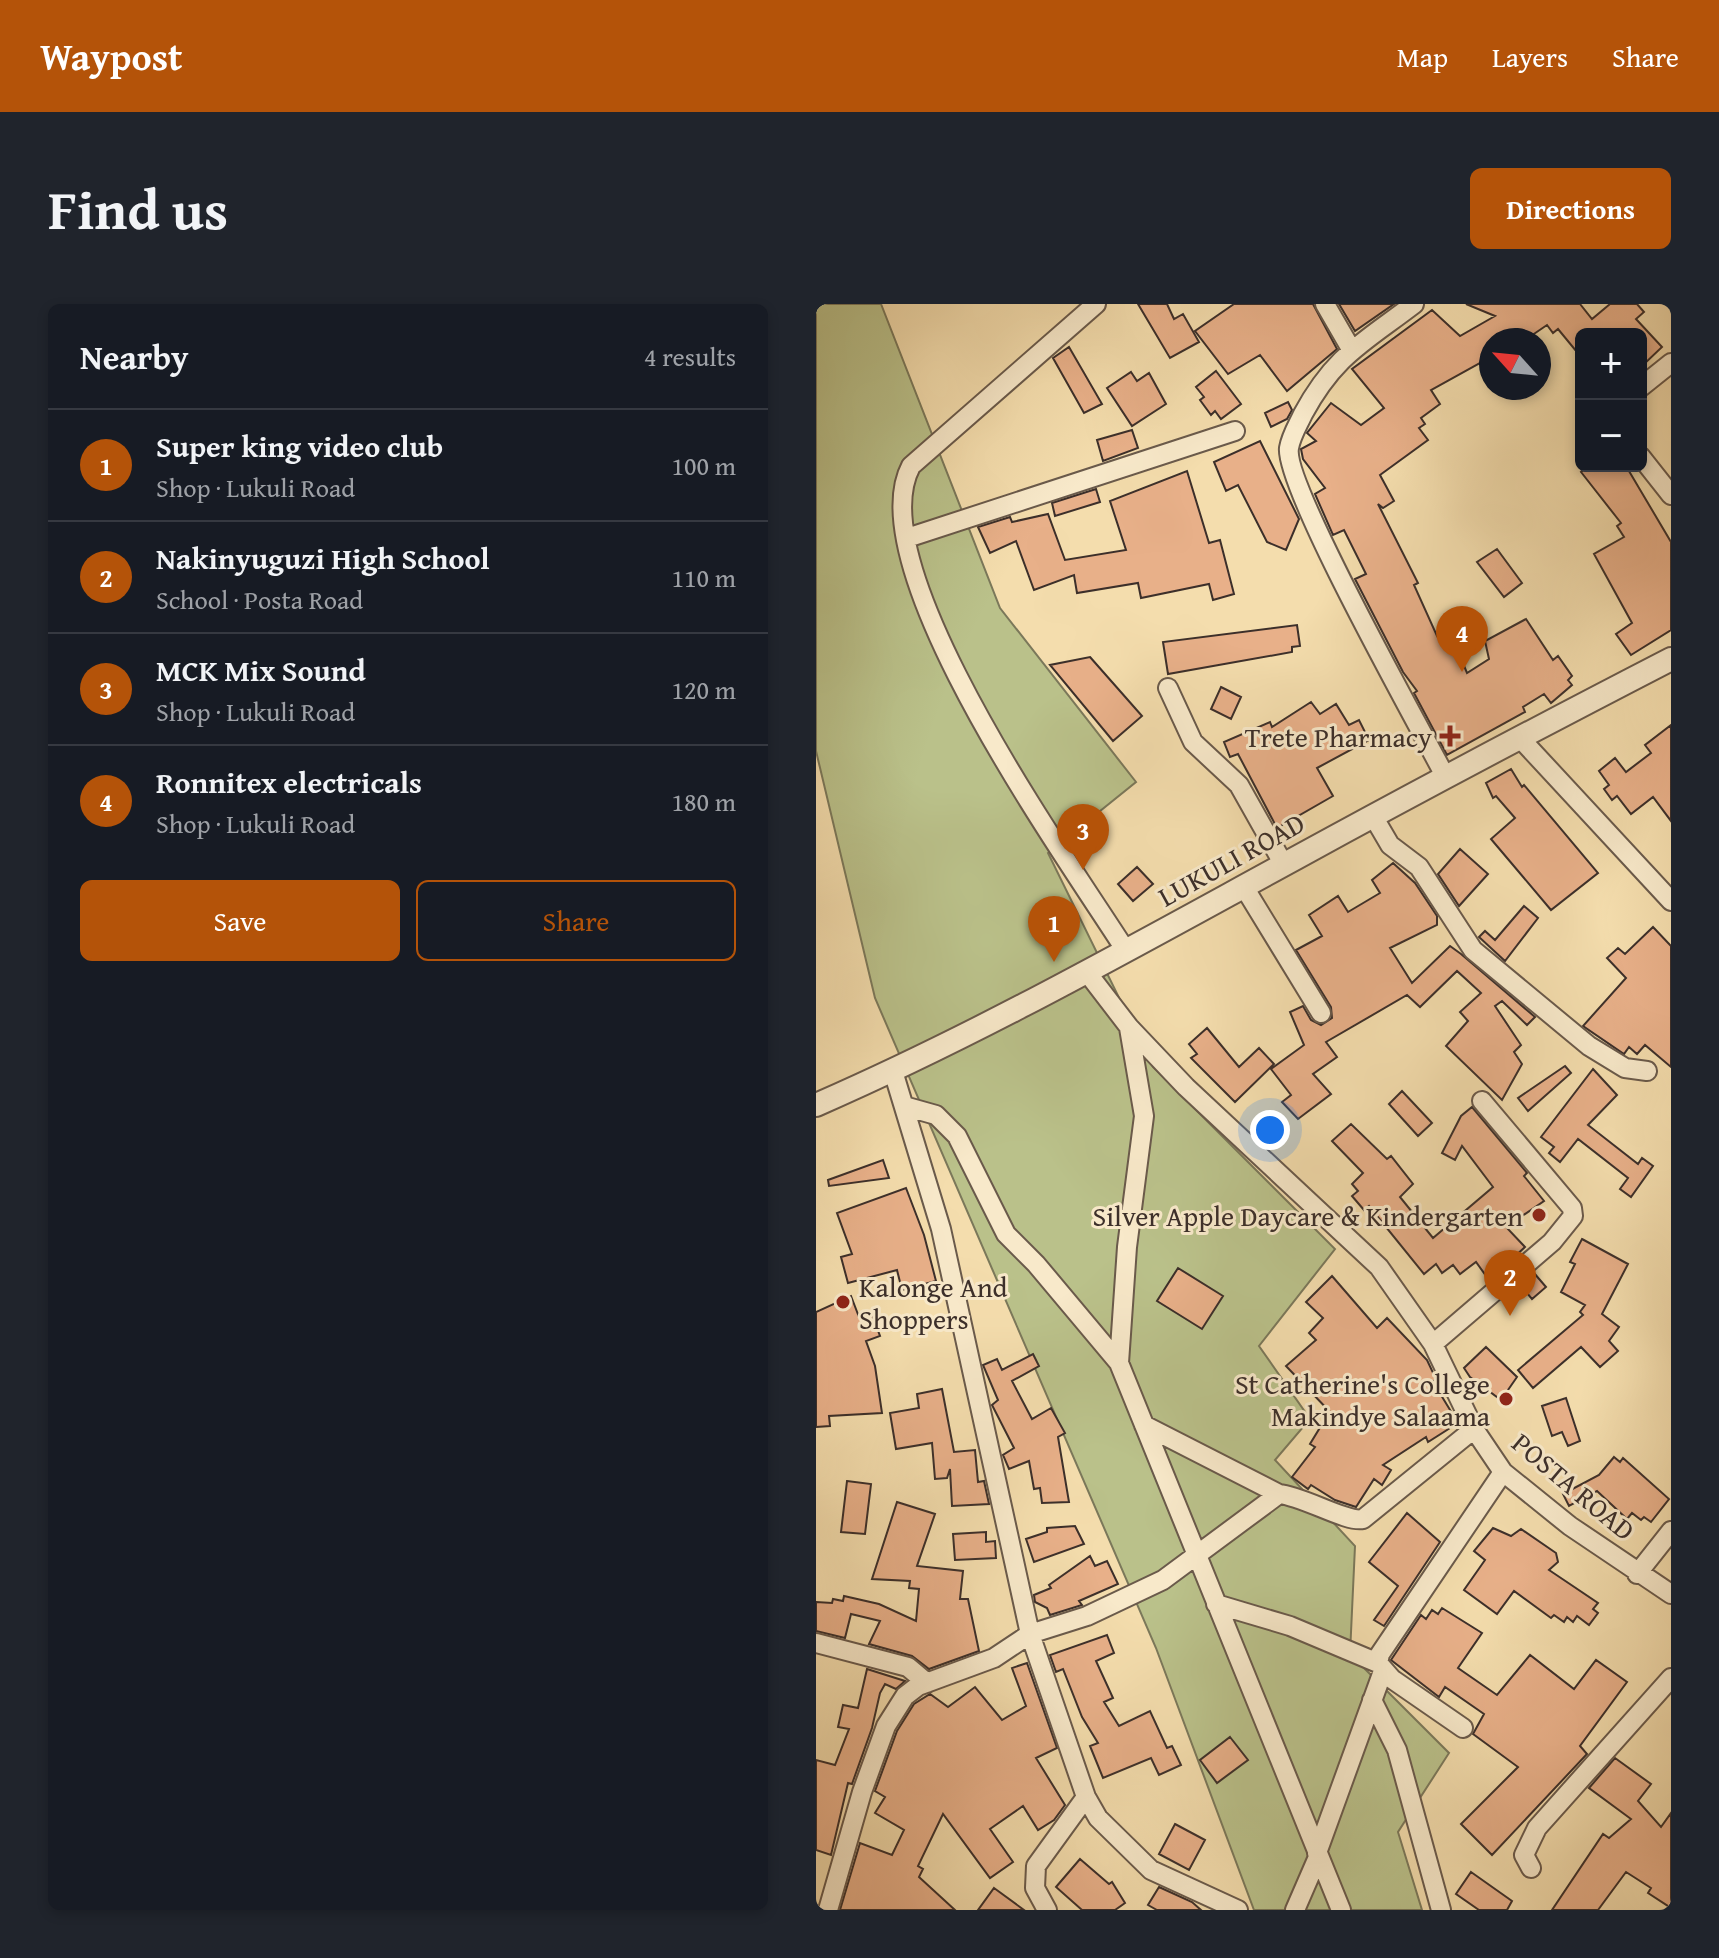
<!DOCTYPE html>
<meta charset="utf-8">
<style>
body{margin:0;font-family:"Gentium Book Plus",serif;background:#20242c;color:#f1f3f6}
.controls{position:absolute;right:24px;top:24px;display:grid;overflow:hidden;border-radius:12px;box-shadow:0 4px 12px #0003}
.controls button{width:72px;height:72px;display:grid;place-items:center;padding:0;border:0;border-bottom:2px solid #363941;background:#171b24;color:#f1f3f6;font:40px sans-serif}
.compass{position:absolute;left:663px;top:24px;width:72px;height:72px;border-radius:50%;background:#171b24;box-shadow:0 4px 12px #0003;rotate:297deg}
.you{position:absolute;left:454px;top:826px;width:28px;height:28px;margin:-20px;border:6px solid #fff;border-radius:50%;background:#1a73e8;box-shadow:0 0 0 12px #1a73e833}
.badge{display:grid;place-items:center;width:52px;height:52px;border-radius:50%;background:#b45309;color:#fff;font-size:26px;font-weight:700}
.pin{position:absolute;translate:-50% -66px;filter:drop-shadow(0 2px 4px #0008)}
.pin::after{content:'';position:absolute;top:42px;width:28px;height:24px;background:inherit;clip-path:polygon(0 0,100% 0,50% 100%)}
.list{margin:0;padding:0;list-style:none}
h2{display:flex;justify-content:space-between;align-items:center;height:104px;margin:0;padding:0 32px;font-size:34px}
h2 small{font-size:26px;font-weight:400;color:#9ea1a6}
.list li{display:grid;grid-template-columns:52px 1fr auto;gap:24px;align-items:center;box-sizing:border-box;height:112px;padding:0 32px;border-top:2px solid #363941}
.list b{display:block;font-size:30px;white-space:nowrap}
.list p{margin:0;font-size:26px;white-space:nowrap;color:#9ea1a6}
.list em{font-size:26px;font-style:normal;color:#9ea1a6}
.actions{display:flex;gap:16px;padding:24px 32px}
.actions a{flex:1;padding:18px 0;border:2px solid #b45309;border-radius:12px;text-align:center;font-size:28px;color:#b45309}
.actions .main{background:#b45309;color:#fff}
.map{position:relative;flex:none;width:855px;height:1606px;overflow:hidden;border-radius:12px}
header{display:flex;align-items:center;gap:48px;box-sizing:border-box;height:112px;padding:0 40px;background:#b45309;color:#fff}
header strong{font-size:38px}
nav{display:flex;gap:44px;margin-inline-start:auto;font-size:28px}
.intro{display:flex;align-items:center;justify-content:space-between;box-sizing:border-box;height:192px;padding:0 48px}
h1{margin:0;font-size:56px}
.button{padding:20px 36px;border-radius:12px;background:#b45309;color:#fff;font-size:28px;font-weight:700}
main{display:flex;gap:48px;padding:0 48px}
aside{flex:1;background:#171b24;border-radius:12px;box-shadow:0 4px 12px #0003}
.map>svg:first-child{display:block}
.green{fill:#bac18a;stroke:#7b785a;stroke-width:2}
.building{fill:#e8b089;stroke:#3c2f2a;stroke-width:2}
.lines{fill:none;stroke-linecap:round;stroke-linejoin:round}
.minor-casing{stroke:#6a5a4b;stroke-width:22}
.tertiary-casing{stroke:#6a5a4b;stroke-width:26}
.minor{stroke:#f8e9ca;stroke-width:18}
.tertiary{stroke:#f8e9ca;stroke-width:22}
.poi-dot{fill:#8f2418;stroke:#f8e9ca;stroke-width:3}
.labels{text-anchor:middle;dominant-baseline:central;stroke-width:6;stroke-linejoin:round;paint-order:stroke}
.poi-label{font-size:28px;fill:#3c2f2a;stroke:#f8e9ca;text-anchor:end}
.street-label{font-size:28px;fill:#3c2f2a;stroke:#f8e9ca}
</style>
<header>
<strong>Waypost</strong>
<nav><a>Map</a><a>Layers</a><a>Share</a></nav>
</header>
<div class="intro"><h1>Find us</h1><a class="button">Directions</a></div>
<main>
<aside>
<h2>Nearby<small>4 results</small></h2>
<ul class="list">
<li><span class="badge">1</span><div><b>Super king video club</b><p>Shop · Lukuli Road</p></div><em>100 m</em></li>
<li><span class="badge">2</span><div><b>Nakinyuguzi High School</b><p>School · Posta Road</p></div><em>110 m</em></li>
<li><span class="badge">3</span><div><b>MCK Mix Sound</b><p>Shop · Lukuli Road</p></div><em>120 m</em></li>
<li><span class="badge">4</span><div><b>Ronnitex electricals</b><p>Shop · Lukuli Road</p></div><em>180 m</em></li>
</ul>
<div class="actions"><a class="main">Save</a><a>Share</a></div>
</aside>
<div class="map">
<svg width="855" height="1606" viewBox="0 0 855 1606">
<rect width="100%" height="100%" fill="#f4ddad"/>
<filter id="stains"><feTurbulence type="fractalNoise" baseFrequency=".0025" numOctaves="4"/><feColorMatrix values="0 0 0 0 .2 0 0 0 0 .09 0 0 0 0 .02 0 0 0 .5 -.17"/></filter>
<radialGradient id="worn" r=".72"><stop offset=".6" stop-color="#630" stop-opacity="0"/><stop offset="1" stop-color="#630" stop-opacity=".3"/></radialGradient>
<path class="green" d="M0 0H65L184 304 320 478 232 549 337 763 519 945 443 1042 494 1115 459 1156 539 1242 534 1350 633 1449 582 1528 606 1606H438L340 1344 59 694 0 447Z"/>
<path class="building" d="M322 0H351L358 15 367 10 383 38 354 54Z
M418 0H497L521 45 471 87 444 51 412 70 379 27Z
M523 0H578L539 27Z
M650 0H764L776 15 794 0H821L828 8 820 15 846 43 825 63V30H765V53L742 25 737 29 731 21 709 36H675V53L615 86 624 100 605 114 609 120 603 124 612 136 564 171 578 197 567 204 562 200 602 279 598 281 621 332 632 323 651 369 673 355 669 337 710 315 737 356 742 352 756 372 752 376 756 381 735 399 728 390 707 403 709 408 631 451 598 389 601 387 587 368 539 275 550 270 528 226 517 231 499 190 509 184 487 155 485 145 500 137 491 129 515 99 545 121 568 104 536 65 616 6 644 32 679 12Z
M253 43 286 100 268 109 237 54Z
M400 67 425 100 405 115 399 107 395 111 384 96 388 93 380 83Z
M315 68 321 77 333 69 350 100 316 122 291 84Z
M472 98 476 106 471 115 455 123 449 109Z
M316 126 322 144 287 157 281 136Z
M444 137 483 215 470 246 451 238 422 181 410 187 398 158Z
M772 162H810L855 238V326L815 351 800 330 816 319 778 250 808 233 801 222 805 219 765 168Z
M371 167 393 239 404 236 418 290 397 296 393 280 325 294 322 279 261 289 258 271 218 286 200 237 174 249 162 223 194 213 196 218 232 210 249 256 310 246 294 197Z
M280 185 284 198 239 212 236 199Z
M681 245 706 279 688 293 661 258Z
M481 321 484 342 476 343V348L352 370 347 338Z
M274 353 326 412 297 437 234 361Z
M405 383 425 393 415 415 395 405Z
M495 398 504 410 520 400 533 421 543 416 553 436 501 464 517 492 461 524 422 450 414 453 408 438 454 418 456 423Z
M855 421V517L837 493 815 510 801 492 796 496 788 485 793 481 783 467 799 454 810 468 835 449 829 441Z
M695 465 706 483 708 481 782 569 735 606 675 535 699 514 680 492 677 494 670 479Z
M644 545 672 570 643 602 622 570Z
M577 559 599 579 621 612V621L574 644 596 679 634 642 645 650 719 713 711 721 686 697 679 702 705 741 698 748 706 760 686 796 630 742 652 717 644 708 665 689 641 667 604 703 591 691 510 738 521 753 497 770 515 790 482 815 466 798 475 791 455 765 488 741 474 708 487 702 495 716 505 721 516 714 515 703 480 646 506 632 493 611 522 592 532 608 564 589 556 576Z
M321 563 337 580 317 597 302 580Z
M708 602 722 614 689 657 663 633 669 627 679 636Z
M837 623 855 642V763L829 741 821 750 813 743 808 750 767 722 810 674 791 654 802 644 809 650Z
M391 724 423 763 443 744 458 760 419 798 375 754 381 750 373 740Z
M749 762 755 769 712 807 702 794Z
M777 765 801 791 772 821 822 860 826 854 837 862 815 893 804 885 812 874 762 835 744 858 733 849 738 843 725 833Z
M586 787 616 819 602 832 573 800Z
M656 803 711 869 708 872 728 897 690 923 709 943 673 976 660 958 644 970 637 961 626 969 620 960 608 970 553 902 548 906 536 892 542 887 536 880 547 869 516 837 535 820 571 855 575 852 597 880 584 893 617 934 677 883 646 842 639 856 626 849 645 812Z
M67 856 73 874 13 882 12 876Z
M90 884 108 931 120 977 86 986 81 966 32 979 25 953 36 950 21 909Z
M766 935 812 960 786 1010 803 1023 793 1037 802 1047 784 1063 765 1043 717 1084 702 1066 767 1011 764 1008 769 1001 745 988 759 960 754 958Z
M362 964 407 992 386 1025 341 997Z
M718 969 730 983 716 995 705 982 689 999 687 996Z
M516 972 561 1024 571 1014 611 1056 620 1075 617 1078 642 1119 612 1138 610 1133 567 1161 575 1166 566 1181 558 1175 540 1203 519 1196 495 1181 492 1185 476 1173 499 1143 494 1140 505 1122 517 1111 470 1062 500 1036 493 1029 507 1014 490 998Z
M35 992 43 1013 55 1008 64 1032 50 1037 59 1062 66 1109 13 1112 14 1122 0 1123V1008Z
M670 1043 701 1073 685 1096 654 1073 648 1064Z
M217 1050 223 1062 196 1077 216 1115 235 1104 249 1129 242 1133 253 1198 226 1199 224 1184 218 1185 213 1157 193 1165 187 1151 198 1144 176 1101 182 1096 167 1061 181 1055 186 1066Z
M126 1085 138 1148 159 1146 162 1178 168 1177 173 1200 136 1202 134 1165 131 1174 119 1175 116 1139 80 1145 74 1109 103 1104 101 1090Z
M750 1094 764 1137 752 1142 746 1128 736 1132 726 1102Z
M798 1153 804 1158 807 1154 853 1195 835 1218 828 1213 825 1216 816 1209 811 1215 781 1187 753 1202 747 1190 783 1171Z
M31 1177 55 1180 49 1230 25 1228Z
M81 1198 119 1210 101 1262 147 1267 144 1295H152L163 1347 113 1365 96 1352 53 1340 64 1317 35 1310 29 1334 0 1327V1298L16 1299 17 1295 27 1297 28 1292 63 1300 100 1317 103 1285 93 1284 94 1277 56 1275Z
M591 1209 624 1238 568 1322 558 1316 582 1282 553 1258Z
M259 1222 268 1240 218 1258 210 1235 231 1228V1224Z
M677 1224 695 1232 705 1225 740 1249 742 1258 733 1266 782 1299 777 1305 782 1309 773 1321 761 1312 757 1318 751 1313 748 1318 738 1311 735 1314 698 1287 681 1310 648 1286 669 1256 658 1247Z
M170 1228V1238L179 1237 180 1254 139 1256 137 1230Z
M274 1252 279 1262 291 1257 302 1280 263 1297 266 1301 234 1311 231 1304 219 1298 218 1291 235 1284 233 1281Z
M626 1304 666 1329 642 1364 681 1391 714 1351 758 1385 780 1356 811 1378 764 1442 771 1450 676 1551 645 1520 702 1463 657 1430 668 1410 629 1383 623 1393 575 1356 605 1311 610 1315 616 1306 622 1310Z
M291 1331 298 1349 280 1357 297 1394 288 1398 303 1422 334 1407 351 1444 356 1442 365 1461 343 1471 335 1454 287 1474 274 1442 282 1439 266 1413 247 1365 240 1368 234 1351Z
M211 1359 241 1444 220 1454 249 1501 238 1516 222 1526 207 1502 174 1525 197 1558 174 1574 127 1510 102 1562 107 1565 103 1573 139 1606H24L44 1539 76 1551 88 1526 59 1509 69 1493 59 1487 81 1427 98 1400 114 1390 132 1403 159 1383 186 1416 210 1402 196 1364Z
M51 1365 89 1377 80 1385 69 1380 64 1389 56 1424 36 1480 32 1479 15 1551 0 1546V1456L19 1461 33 1425 22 1423 27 1401 42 1404Z
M414 1433 432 1456 401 1479 384 1456Z
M799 1454 835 1480 822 1497 845 1523 855 1509V1604L832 1589 835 1584 810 1568 782 1606H736L787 1530 793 1534 815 1515 773 1484Z
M359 1520 389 1536 373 1566 343 1550Z
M264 1555 293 1580 296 1578 309 1599 299 1606H266L240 1583Z
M655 1568 696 1597 691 1606H663L640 1590Z
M343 1583 376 1598 385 1606H341L332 1601Z
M178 1584 208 1606H162Z"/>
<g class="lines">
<defs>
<path id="minor" d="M280 0 95 162C41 263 253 557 310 647
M509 0 535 45
M598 0C547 39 519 51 487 110 482 121 475 132 473 144 467 180 604 424 629 472
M825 83 855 59
M825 153 855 191
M91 234 419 127
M352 384 377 438 423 481 468 561
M703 433 855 597
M557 512 574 541 603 563 657 646 773 742 809 764 831 767
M428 583 505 709
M270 667 313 723 370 783 563 963 617 1040 658 1125 687 1168 754 1222 855 1290
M77 767 125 925 214 1330 270 1493 282 1514 335 1566 422 1606
M88 802 120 811 141 832 190 930 220 960 303 1059 525 1606
M617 1040 736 938 757 912 756 904 666 797
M303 1059 311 943 328 812 313 724
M328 1121 463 1190
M821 1270 855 1227
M400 1300 474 1322 562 1359
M0 1339 92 1363 111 1379
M556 1396 581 1446 625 1606
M647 1424 576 1375 562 1359 564 1350 687 1168
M501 1549 567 1367
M715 1564 708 1551 721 1524 855 1374
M12 1606 46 1488 70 1422 89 1392 102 1382 178 1354 214 1330 271 1312 347 1276 463 1190C487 1192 531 1219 547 1215L658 1125
M231 1606 219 1584 220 1562 270 1493
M479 1606 502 1553"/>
<path id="tertiary" d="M0 801C165 729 322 640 480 554 604 486 729 420 855 355"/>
</defs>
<use href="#minor" class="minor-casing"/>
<use href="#tertiary" class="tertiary-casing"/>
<use href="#minor" class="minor"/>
<use href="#tertiary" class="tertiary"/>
</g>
<g class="poi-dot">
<path d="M630 420h8v8h8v8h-8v8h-8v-8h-8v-8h8z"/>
<circle cx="723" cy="911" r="8"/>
<circle cx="27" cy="998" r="8"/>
<circle cx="690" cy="1095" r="8"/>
</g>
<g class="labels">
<g class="poi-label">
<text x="616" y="432">Trete Pharmacy</text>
<text x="707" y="911">Silver Apple Daycare &amp; Kindergarten</text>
<text x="43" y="982" text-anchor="start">Kalonge And<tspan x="43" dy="32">Shoppers</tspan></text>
<text x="674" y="1079">St Catherine's College<tspan x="674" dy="32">Makindye Salaama</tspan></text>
</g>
<g class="street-label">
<text transform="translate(415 555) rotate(-29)">LUKULI ROAD</text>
<text transform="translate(758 1182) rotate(40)">POSTA ROAD</text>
</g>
</g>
<rect width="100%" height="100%" filter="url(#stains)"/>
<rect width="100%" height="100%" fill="url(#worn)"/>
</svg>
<div class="controls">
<button>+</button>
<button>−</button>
</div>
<svg class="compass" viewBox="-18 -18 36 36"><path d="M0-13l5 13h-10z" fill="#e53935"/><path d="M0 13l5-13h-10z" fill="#9ea1a6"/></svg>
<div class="you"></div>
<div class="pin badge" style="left:238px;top:658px">1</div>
<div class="pin badge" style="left:694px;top:1012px">2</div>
<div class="pin badge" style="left:267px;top:566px">3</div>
<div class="pin badge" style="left:646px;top:368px">4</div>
</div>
</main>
